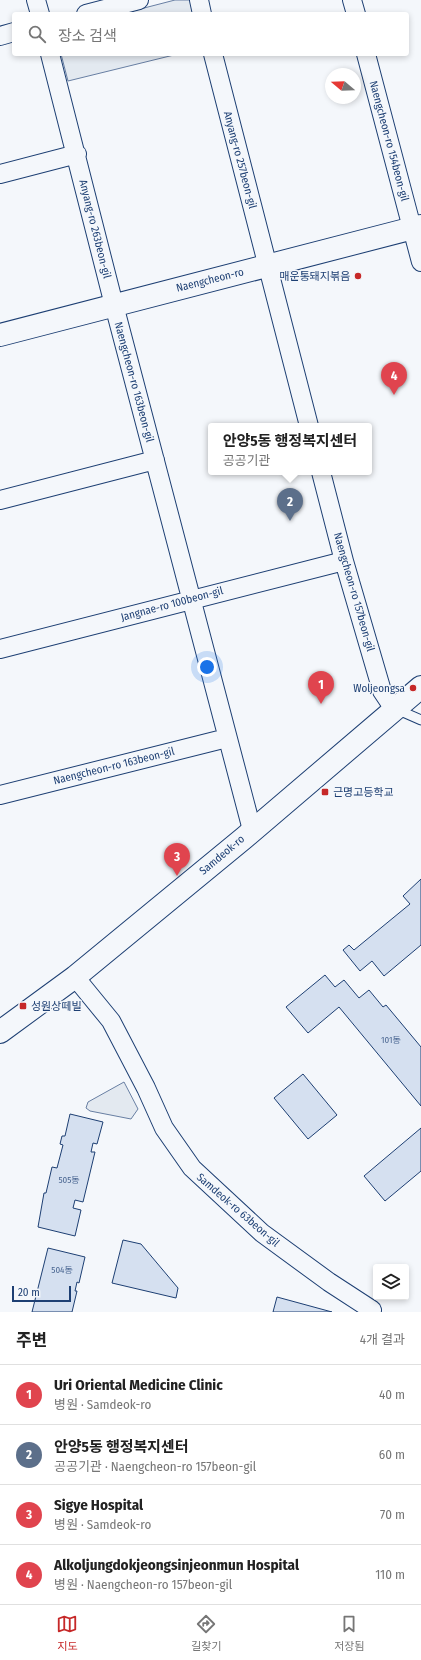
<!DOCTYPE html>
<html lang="ko">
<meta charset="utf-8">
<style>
body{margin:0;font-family:"Fira Sans Condensed","Noto Sans KR",sans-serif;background:#f2f2f2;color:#222}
.controls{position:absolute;right:12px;bottom:12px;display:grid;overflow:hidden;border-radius:4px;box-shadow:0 2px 6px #0003}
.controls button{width:36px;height:36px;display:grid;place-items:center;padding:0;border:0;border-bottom:1px solid #e0e0e0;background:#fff;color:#222;font:20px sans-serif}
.compass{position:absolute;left:325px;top:68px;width:36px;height:36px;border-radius:50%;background:#fff;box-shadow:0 2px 6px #0003;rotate:289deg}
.scale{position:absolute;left:12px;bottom:10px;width:59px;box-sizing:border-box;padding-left:4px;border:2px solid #1d3f73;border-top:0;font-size:11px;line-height:14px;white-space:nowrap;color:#1d3f73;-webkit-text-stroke:3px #f4f7fb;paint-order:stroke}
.you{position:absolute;left:207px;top:667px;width:14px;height:14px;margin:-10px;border:3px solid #fff;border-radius:50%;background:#1a73e8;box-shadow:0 0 0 6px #1a73e833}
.badge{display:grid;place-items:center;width:26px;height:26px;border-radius:50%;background:#c62828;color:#fff;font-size:13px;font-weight:700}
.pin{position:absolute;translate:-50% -33px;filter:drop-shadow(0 1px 2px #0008)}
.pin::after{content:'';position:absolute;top:21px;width:14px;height:12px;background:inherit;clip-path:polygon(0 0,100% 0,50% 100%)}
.popup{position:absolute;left:208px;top:423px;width:164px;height:52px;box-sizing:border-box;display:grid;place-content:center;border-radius:4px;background:#fff;filter:drop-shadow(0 1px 3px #0005);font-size:13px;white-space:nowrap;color:#767676}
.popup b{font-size:15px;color:#222}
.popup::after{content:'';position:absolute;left:50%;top:100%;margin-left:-8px;border:8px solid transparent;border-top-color:#fff}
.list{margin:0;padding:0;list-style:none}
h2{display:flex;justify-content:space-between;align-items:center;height:52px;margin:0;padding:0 16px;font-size:17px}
h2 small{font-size:13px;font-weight:400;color:#767676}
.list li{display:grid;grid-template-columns:26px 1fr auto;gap:12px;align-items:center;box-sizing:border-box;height:60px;padding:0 16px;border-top:1px solid #e0e0e0}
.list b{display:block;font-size:15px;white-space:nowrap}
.list p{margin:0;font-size:13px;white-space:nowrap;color:#767676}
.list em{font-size:13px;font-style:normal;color:#767676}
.icon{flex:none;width:22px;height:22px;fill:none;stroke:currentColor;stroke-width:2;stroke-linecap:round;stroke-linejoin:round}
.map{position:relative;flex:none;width:421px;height:1312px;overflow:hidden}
.search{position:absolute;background:#fff;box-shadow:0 2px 6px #0003;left:12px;right:12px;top:12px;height:44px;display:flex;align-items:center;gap:10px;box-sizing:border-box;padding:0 14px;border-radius:4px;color:#767676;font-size:15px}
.sheet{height:292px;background:#fff}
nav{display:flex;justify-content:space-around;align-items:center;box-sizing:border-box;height:56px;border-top:1px solid #e0e0e0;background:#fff;font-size:11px;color:#767676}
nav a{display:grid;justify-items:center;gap:2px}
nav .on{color:#c62828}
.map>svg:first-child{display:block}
.green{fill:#e3e9f0;stroke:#687fa3}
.building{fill:#d5e0f0;stroke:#1d3f73}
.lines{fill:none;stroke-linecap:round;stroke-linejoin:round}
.lane-casing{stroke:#1d3f73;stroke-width:11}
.street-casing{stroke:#1d3f73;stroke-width:20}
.secondary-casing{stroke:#1d3f73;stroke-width:24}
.lane{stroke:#f4f7fb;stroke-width:9}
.street{stroke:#f4f7fb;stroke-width:18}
.secondary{stroke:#f4f7fb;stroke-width:22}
.poi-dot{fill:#c62828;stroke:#f4f7fb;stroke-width:1.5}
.labels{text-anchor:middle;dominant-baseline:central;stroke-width:3;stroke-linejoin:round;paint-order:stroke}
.number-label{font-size:9px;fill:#4b6792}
.street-label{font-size:11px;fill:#1d3f73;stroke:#f4f7fb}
.poi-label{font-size:11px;fill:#1d3f73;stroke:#f4f7fb;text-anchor:end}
</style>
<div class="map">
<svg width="421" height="1312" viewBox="0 0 421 1312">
<rect width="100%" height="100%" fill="#f4f7fb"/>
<path class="green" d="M175 0H192L195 14H121Z
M61 54H178L68 81Z
M124 1082 138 1109 131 1119 90 1111 86 1108 88 1102Z"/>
<path class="building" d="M421 879V945L384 976 372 961 360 971 343 950 349 945 354 950 410 904 403 896Z
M325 975 335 987 344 980 359 998 369 990 383 1007 386 1005 421 1047V1106L339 1007 308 1033 286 1007Z
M303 1074 337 1115 308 1139 274 1098Z
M70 1114 103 1122 97 1144 93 1143 91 1152H95L83 1202 75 1200 73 1208 81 1210 75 1236 38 1227 44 1193H46L52 1167 57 1168 63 1145 60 1144 62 1136H65Z
M421 1128V1171L385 1201 364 1176Z
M123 1240 141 1244 178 1288 176 1298 112 1283Z
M48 1248 85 1257 79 1283 77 1282 75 1291H77L72 1312H32Z
M277 1297 332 1312H273Z"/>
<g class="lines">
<defs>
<path id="lane" d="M396 709 421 720"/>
<path id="street" d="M36 0 40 14
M199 0 202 14
M352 0 356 14
M86 14 139 0
M0 36 14 32
M50 54 114 305 252 830
M213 54 309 426
M366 54 421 262
M0 174 77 154
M321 472 344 561 382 691 394 709
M0 500 155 460
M0 649 344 561
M0 795 227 738
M75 977 111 1021 146 1088 164 1128 192 1168 262 1233 329 1282 372 1310"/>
<path id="secondary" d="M0 335 421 226
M0 1032 75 977 244 838 421 687"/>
</defs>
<use href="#lane" class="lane-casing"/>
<use href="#street" class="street-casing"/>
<use href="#secondary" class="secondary-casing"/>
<use href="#lane" class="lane"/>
<use href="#street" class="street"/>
<use href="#secondary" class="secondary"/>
</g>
<g class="poi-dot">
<circle cx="358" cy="276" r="4"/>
<circle cx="413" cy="688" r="4"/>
<rect x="321" y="788" width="8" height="8" rx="2"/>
<rect x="19" y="1002" width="8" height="8" rx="2"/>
</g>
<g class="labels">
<g class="number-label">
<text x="391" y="1040">101동</text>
<text x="69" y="1180">505동</text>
<text x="62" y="1270">504동</text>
</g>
<g class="street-label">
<text transform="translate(389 141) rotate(75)">Naengcheon-ro 154beon-gil</text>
<text transform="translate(240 160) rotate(75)">Anyang-ro 257beon-gil</text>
<text transform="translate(95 229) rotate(76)">Anyang-ro 263beon-gil</text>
<text transform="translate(210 280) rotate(-14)">Naengcheon-ro</text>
<text transform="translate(134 382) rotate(75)">Naengcheon-ro 163beon-gil</text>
<text transform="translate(354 592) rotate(74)">Naengcheon-ro 157beon-gil</text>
<text transform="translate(172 604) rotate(-15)">Jangnae-ro 100beon-gil</text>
<text transform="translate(114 766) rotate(-14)">Naengcheon-ro 163beon-gil</text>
<text transform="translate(222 855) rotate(-40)">Samdeok-ro</text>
<text transform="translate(238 1210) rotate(41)">Samdeok-ro 63beon-gil</text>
</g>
<g class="poi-label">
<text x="350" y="276">매운통돼지볶음</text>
<text x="405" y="688">Woljeongsa</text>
<text x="333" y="792" text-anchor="start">근명고등학교</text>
<text x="31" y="1006" text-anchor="start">성원상떼빌</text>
</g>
</g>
</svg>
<div class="controls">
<button><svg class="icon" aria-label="layers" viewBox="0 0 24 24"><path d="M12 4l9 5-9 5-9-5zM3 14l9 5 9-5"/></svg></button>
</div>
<svg class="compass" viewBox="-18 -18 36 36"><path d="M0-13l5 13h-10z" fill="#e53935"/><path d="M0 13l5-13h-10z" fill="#767676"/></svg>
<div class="scale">20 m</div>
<div class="you"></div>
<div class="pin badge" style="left:321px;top:704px;background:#e0444e">1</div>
<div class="pin badge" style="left:290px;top:521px;background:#5c6f8a">2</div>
<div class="popup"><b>안양5동 행정복지센터</b>공공기관</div>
<div class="pin badge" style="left:177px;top:876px;background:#e0444e">3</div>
<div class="pin badge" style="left:394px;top:395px;background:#e0444e">4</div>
<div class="search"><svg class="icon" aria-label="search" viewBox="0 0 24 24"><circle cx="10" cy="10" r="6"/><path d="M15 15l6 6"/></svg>장소 검색</div>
</div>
<section class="sheet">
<h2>주변<small>4개 결과</small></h2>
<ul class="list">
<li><span class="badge" style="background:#e0444e">1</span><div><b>Uri Oriental Medicine Clinic</b><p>병원 · Samdeok-ro</p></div><em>40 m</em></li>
<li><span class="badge" style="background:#5c6f8a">2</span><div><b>안양5동 행정복지센터</b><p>공공기관 · Naengcheon-ro 157beon-gil</p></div><em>60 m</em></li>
<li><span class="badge" style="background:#e0444e">3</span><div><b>Sigye Hospital</b><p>병원 · Samdeok-ro</p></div><em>70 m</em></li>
<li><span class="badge" style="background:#e0444e">4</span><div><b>Alkoljungdokjeongsinjeonmun Hospital</b><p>병원 · Naengcheon-ro 157beon-gil</p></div><em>110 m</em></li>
</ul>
</section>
<nav>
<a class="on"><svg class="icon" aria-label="map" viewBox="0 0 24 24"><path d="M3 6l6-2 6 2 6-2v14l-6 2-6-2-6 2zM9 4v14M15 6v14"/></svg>지도</a>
<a><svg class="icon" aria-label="directions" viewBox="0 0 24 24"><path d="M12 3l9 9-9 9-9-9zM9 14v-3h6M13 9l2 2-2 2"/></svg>길찾기</a>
<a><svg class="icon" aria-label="saved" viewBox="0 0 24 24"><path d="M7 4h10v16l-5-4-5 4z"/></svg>저장됨</a>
</nav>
